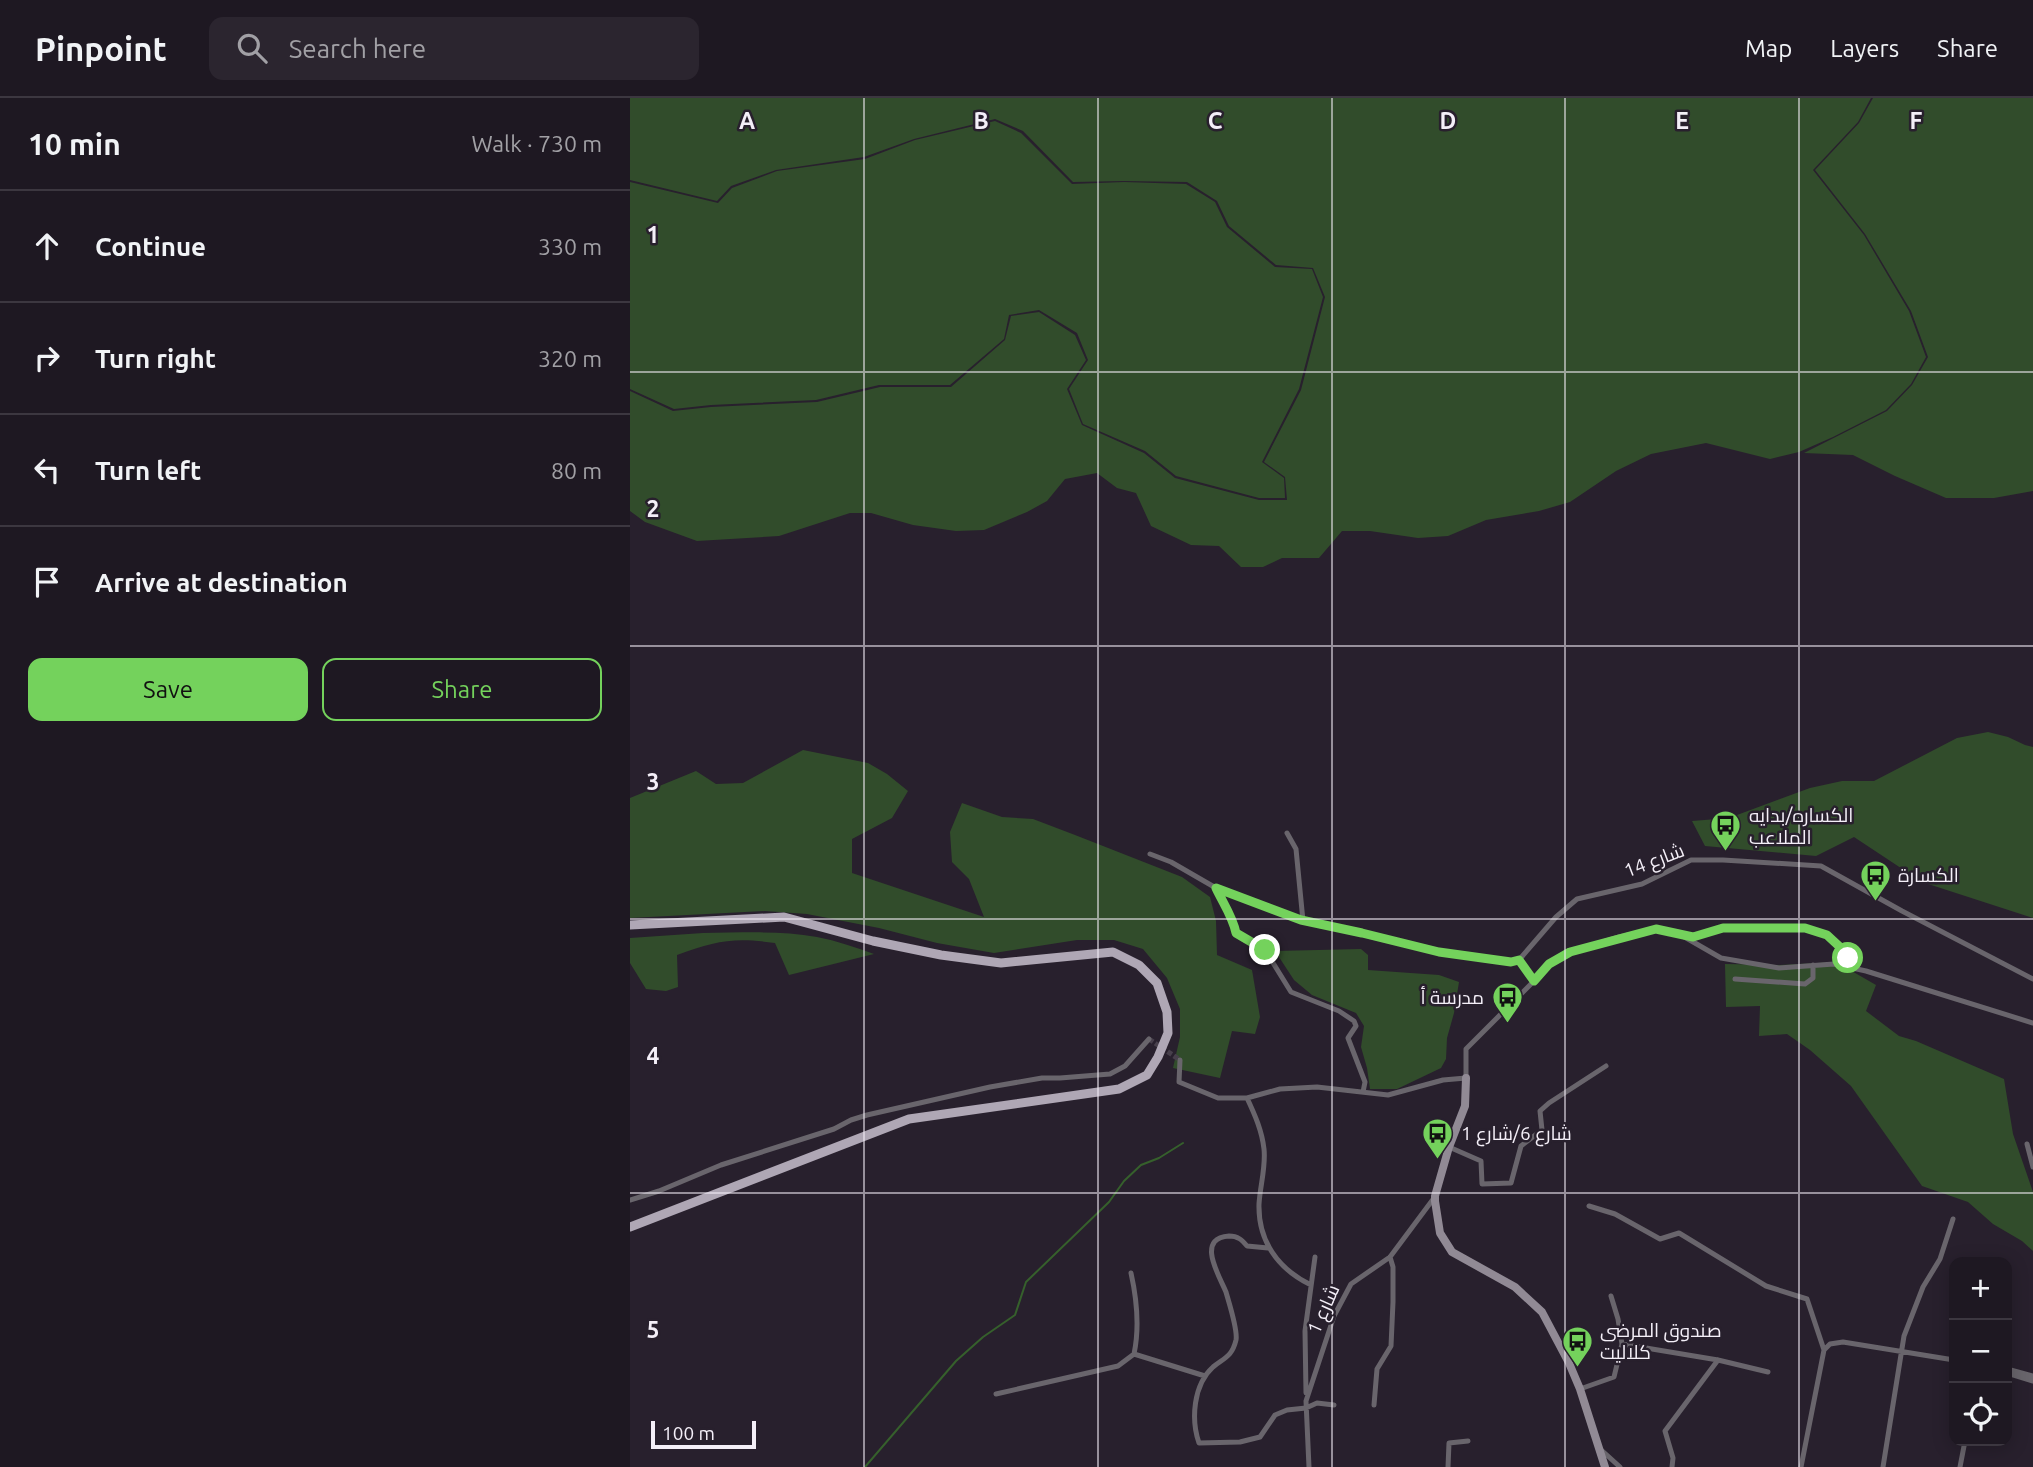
<!DOCTYPE html>
<meta charset="utf-8">
<style>
body{margin:0;font-family:Ubuntu,Cairo,sans-serif;background:#2b252f;color:#f1f3f6}
.controls{position:absolute;right:21px;bottom:21px;display:grid;overflow:hidden;border-radius:14px;box-shadow:0 4px 18px #0003}
.controls button{width:63px;height:63px;display:grid;place-items:center;padding:0;border:0;border-bottom:2px solid #3c3740;background:#1e1822;color:#f1f3f6;font:35px sans-serif}
.scale{position:absolute;left:21px;bottom:18px;width:105px;box-sizing:border-box;padding-left:7px;border:4px solid #f4eff8;border-top:0;font-size:19px;line-height:24px;white-space:nowrap;color:#f4eff8;-webkit-text-stroke:5px #28202d;paint-order:stroke}
.stop{position:absolute;width:21px;height:21px;margin:-16px;border:5px solid #74d25c;border-radius:50%;background:#fff}
.stop.end{background:#74d25c;border-color:#fff;box-shadow:0 2px 7px #0008}
.list{margin:0;padding:0;list-style:none}
h2{display:flex;justify-content:space-between;align-items:center;height:91px;margin:0;padding:0 28px;font-size:30px}
h2 small{font-size:23px;font-weight:400;color:#a1a0a5}
.list li{display:grid;grid-template-columns:46px 1fr auto;gap:21px;align-items:center;box-sizing:border-box;height:112px;padding:0 28px;border-top:2px solid #3c3740}
.list b{display:block;font-size:26px;white-space:nowrap}
.list em{font-size:23px;font-style:normal;color:#a1a0a5}
.actions{display:flex;gap:14px;padding:21px 28px}
.actions a{flex:1;padding:16px 0;border:2px solid #74d25c;border-radius:14px;text-align:center;font-size:24px;color:#74d25c}
.actions .main{background:#74d25c;color:#111}
.icon{flex:none;width:38px;height:38px;fill:none;stroke:currentColor;stroke-width:2;stroke-linecap:round;stroke-linejoin:round}
.map{position:relative;flex:none;width:1403px;height:1369px;overflow:hidden}
header{display:flex;align-items:center;gap:42px;box-sizing:border-box;height:98px;padding:0 35px;background:#1e1822;border-bottom:2px solid #3c3740}
header strong{font-size:33px}
nav{display:flex;gap:38px;margin-inline-start:auto;font-size:24px}
.search{width:490px;height:63px;background:#2b252f;display:flex;align-items:center;gap:18px;box-sizing:border-box;padding:0 24px;border-radius:14px;color:#a1a0a5;font-size:26px}
main{display:flex}
aside{flex:1;background:#1e1822}
.map>svg:first-child{display:block}
.green{fill:#314c2b}
.lines{fill:none;stroke-linecap:round;stroke-linejoin:round}
.stream{stroke:#36602c;stroke-width:2}
.street-tunnel{stroke:#473f4b;stroke-width:5;stroke-dasharray:5 2.5;stroke-linecap:butt}
.street{stroke:#69656c;stroke-width:5}
.secondary{stroke:#918a95;stroke-width:8}
.primary{stroke:#afa7b5;stroke-width:9}
.route{stroke:#74d25c;stroke-width:9}
.grid{fill:none;stroke:#f4eff8;stroke-width:2;stroke-opacity:0.55}
.labels{text-anchor:middle;dominant-baseline:central;stroke-width:5;stroke-linejoin:round;paint-order:stroke}
.poi-label{font-size:19px;fill:#f4eff8;stroke:#28202d;text-anchor:start}
.street-label{font-size:19px;fill:#f4eff8;stroke:#28202d}
.grid-label{font-size:23px;text-anchor:middle;font-weight:bold;fill:#f4eff8;stroke:#28202d;stroke-width:5;stroke-linejoin:round;paint-order:stroke}
</style>
<header>
<strong>Pinpoint</strong>
<div class="search"><svg class="icon" aria-label="search" viewBox="0 0 24 24"><circle cx="10" cy="10" r="6"/><path d="M15 15l6 6"/></svg>Search here</div>
<nav><a>Map</a><a>Layers</a><a>Share</a></nav>
</header>
<main>
<aside>
<h2>10 min<small>Walk · 730 m</small></h2>
<ul class="list">
<li><svg class="icon" aria-label="ahead" viewBox="0 0 24 24"><path d="M12 20V5M6 11l6-6 6 6"/></svg><div><b>Continue</b></div><em>330 m</em></li>
<li><svg class="icon" aria-label="right" viewBox="0 0 24 24"><path d="M7 20v-9h11M14 6l5 5-5 5"/></svg><div><b>Turn right</b></div><em>320 m</em></li>
<li><svg class="icon" aria-label="left" viewBox="0 0 24 24"><path d="M17 20v-9H6M10 6l-5 5 5 5"/></svg><div><b>Turn left</b></div><em>80 m</em></li>
<li><svg class="icon" aria-label="arrive" viewBox="0 0 24 24"><path d="M6 21V4h12l-3 4 3 4H6"/></svg><div><b>Arrive at destination</b></div></li>
</ul>
<div class="actions"><a class="main">Save</a><a>Share</a></div>
</aside>
<div class="map">
<svg width="1403" height="1369" viewBox="0 0 1403 1369">
<rect width="100%" height="100%" fill="#28202d"/>
<path class="green" d="M0 0H1241L1228 24 1183 72 1234 137 1279 213 1296 259 1281 286 1256 312 1203 339 1169 354 1140 361 1076 345 1021 356 986 373 940 404 909 413 856 422 818 438 788 440 740 433H712L689 460H652L633 469H611L589 448 561 447 521 428 506 395 487 390 467 375 435 381 417 403 397 414 354 432 326 433 283 427 241 415H220L149 438 67 443 15 424 0 413V293L43 313 81 309 187 304 250 289H321L375 242 381 218 409 214 445 237 456 262 437 291 452 327 514 355 545 380 629 402H657L655 379 634 364 671 292 695 199 683 170 646 167 599 128 587 103 557 84 494 83 443 84 393 33 365 21 284 41 234 59 146 72 101 88 87 103 0 82Z
M1243 0H1403V393L1364 400H1316L1265 378 1223 357 1174 355 1257 313 1282 287 1298 259 1281 213 1235 136 1185 72 1229 25Z
M365 23 391 35 442 86 494 84 556 86 585 104 597 129 645 169 682 171 693 199 669 291 632 364 654 380 655 400H629L546 378 515 353 453 326 439 291 458 262 447 235 409 212 379 217 374 241 320 287H249L186 302 81 307 44 311 0 291V84L88 105 102 90 147 73 235 61 285 42Z
M1358 634 1378 639 1395 647 1403 649V820L1292 784 1224 739 1186 758 1075 748 1062 723 1099 720 1180 690 1212 683H1244L1327 640Z
M173 652 238 665 257 676 278 693 262 720 222 741V775L354 819 339 781 322 764 320 734 332 705 372 719 403 721 445 737 552 779 580 799 586 823 587 857 622 872 630 919 625 936 602 933 590 980 543 970 550 939V911L537 880 513 851 484 842H447L364 855 307 845 249 830 177 816 135 813 0 820V700L66 673 86 686 113 685Z
M73 835C110 835 150 832 187 839 207 843 225 849 244 856L159 877 145 845C103 839 86 843 47 857L48 889 36 893 16 891 0 865V840Z
M731 851 738 857V872L809 877 829 884 824 915 817 940 816 961 811 970 767 991H740L737 970 731 949 734 928 726 915 682 897 664 882 645 853Z
M1206 864 1246 887 1236 913 1269 938 1286 943 1374 981 1383 1036 1403 1094V1153L1392 1143 1363 1126 1338 1104 1292 1088 1221 988 1180 952 1157 936 1129 938 1130 908 1096 909 1095 866 1150 867Z"/>
<g class="lines">
<path class="stream" d="M235 1369 326 1263 353 1239 385 1217 396 1184 479 1104 494 1083 511 1067 529 1060 553 1045"/>
<path class="street-tunnel" d="M519 941 550 962"/>
<path class="street" d="M657 735 666 751 673 823
M520 756 541 764 586 790 671 822 731 835 809 854 881 865 889 862
M586 790C593 805 603 819 606 835L635 852 661 894 709 913 724 923 726 928 718 940 735 984 733 994
M1051 837 1091 860 1149 870 1204 866 1236 873 1403 925
M1105 881 1175 886 1183 880V867
M904 883 919 866 940 854 989 839 1026 831 1063 839 1093 830 1175 829 1197 837 1204 843 1218 860 1221 870
M550 962 549 984 588 1000H617L650 991 687 989 758 997 813 982 836 980V951L904 883 889 862 926 819 947 801 1012 786 1061 762H1093L1191 768 1272 813 1403 881
M617 1000C625 1017 632 1033 634 1051 636 1069 630 1088 629 1106 628 1143 648 1171 681 1187
M1397 1046 1403 1069
M819 1049 851 1063 852 1086 881 1085 891 1048 912 1032 910 1013 919 1005 976 968
M0 1102 29 1093 91 1067 204 1031 221 1022 237 1017 360 989 412 980H430L480 976 495 968 519 941
M959 1108 985 1116 1030 1141 1049 1135 1136 1188 1177 1201 1194 1252
M638 1150 617 1148C612 1142 608 1138 599 1138 565 1140 590 1179 596 1194 599 1205 608 1232 606 1242 602 1259 594 1260 583 1269 563 1287 561 1322 569 1345L610 1344 630 1339 645 1317 657 1312 676 1310 687 1305 704 1307
M501 1175C507 1202 510 1228 504 1256
M992 1246 1088 1262 1138 1274
M1377 1271 1403 1278
M1377 1275 1403 1283
M950 1291 984 1279 992 1246 988 1221 981 1198
M676 1295 675 1233 685 1159
M366 1296 488 1268 504 1256 575 1278
M744 1307 747 1271 761 1248 763 1204V1169L760 1159
M969 1350 990 1369
M679 1369 676 1303 704 1218 721 1186 760 1159 804 1100
M818 1369 819 1345 838 1343
M1042 1369 1043 1360 1035 1333 1088 1262
M1171 1369 1194 1252 1200 1246 1213 1244 1324 1262
M1253 1369 1274 1238 1293 1189 1310 1161 1323 1121
M1330 1369 1335 1343"/>
<path class="secondary" d="M836 980 835 1008 819 1049 805 1098V1103L810 1135 822 1154 885 1189 912 1214 939 1265 950 1291 975 1369"/>
<path class="primary" d="M0 827 154 819 243 843 311 857 371 865 483 854 509 867 527 885 537 914 538 935 528 959 517 977 489 991 279 1021 0 1129"/>
</g>
<g class="lines">
<path class="route" d="M635 852 606 835C603 819 593 805 586 790L671 822 732 835 809 854 881 864 889 862 904 883 919 866 940 854 1026 831 1063 839 1093 830H1175L1197 837 1211 850 1218 860"/>
</g>
<path class="grid" d="M234 0V1369M468 0V1369M702 0V1369M935 0V1369M1169 0V1369M0 274H1403M0 548H1403M0 821H1403M0 1095H1403"/>
<defs>
<symbol id="bus-pin" viewBox="-11 -11 22 30"><path d="M0 17L-7.5 6A9.5 9.5 0 1 1 7.5 6Z" fill="#74d25c" stroke="#28202d"/><path d="M-5-6H5V4H4V6H2V4H-2V6H-4V4H-5ZM-3.5-4V0h7V-4ZM-3.5 1.2v1.5H-2V1.2ZM2 1.2v1.5H3.5V1.2Z" fill="#111"/></symbol>
</defs>
<g fill-rule="evenodd">
<use href="#bus-pin" x="1078" y="710" width="35" height="47"/>
<use href="#bus-pin" x="1228" y="760" width="35" height="47"/>
<use href="#bus-pin" x="860" y="882" width="35" height="47"/>
<use href="#bus-pin" x="790" y="1018" width="35" height="47"/>
<use href="#bus-pin" x="930" y="1226" width="35" height="47"/>
</g>
<g class="labels">
<g class="poi-label">
<text x="1119" y="717">الكساره/بدايه<tspan x="1119" dy="22">الملاعب</tspan></text>
<text x="1268" y="777">الكسارة</text>
<text x="854" y="899" text-anchor="end">مدرسة أ</text>
<text x="831" y="1035">شارع 6/شارع 1</text>
<text x="970" y="1232">صندوق المرضى<tspan x="970" dy="22">كلاليت</tspan></text>
</g>
<g class="street-label">
<text transform="translate(1024 762) rotate(-21)">شارع 14</text>
<text transform="translate(693 1211) rotate(-66)">شارع 1</text>
</g>
</g>
<g class="grid-label">
<text x="117" y="31">A</text>
<text x="351" y="31">B</text>
<text x="585" y="31">C</text>
<text x="818" y="31">D</text>
<text x="1052" y="31">E</text>
<text x="1286" y="31">F</text>
<text x="23" y="145">1</text>
<text x="23" y="419">2</text>
<text x="23" y="692">3</text>
<text x="23" y="966">4</text>
<text x="23" y="1240">5</text>
</g>
</svg>
<div class="controls">
<button>+</button>
<button>−</button>
<button><svg class="icon" aria-label="locate" viewBox="0 0 24 24"><circle cx="12" cy="12" r="6"/><path d="M12 2v4M12 18v4M2 12h4M18 12h4"/></svg></button>
</div>
<div class="scale">100 m</div>
<div class="stop" style="left:1218px;top:860px"></div>
<div class="stop end" style="left:635px;top:852px"></div>
</div>
</main>
